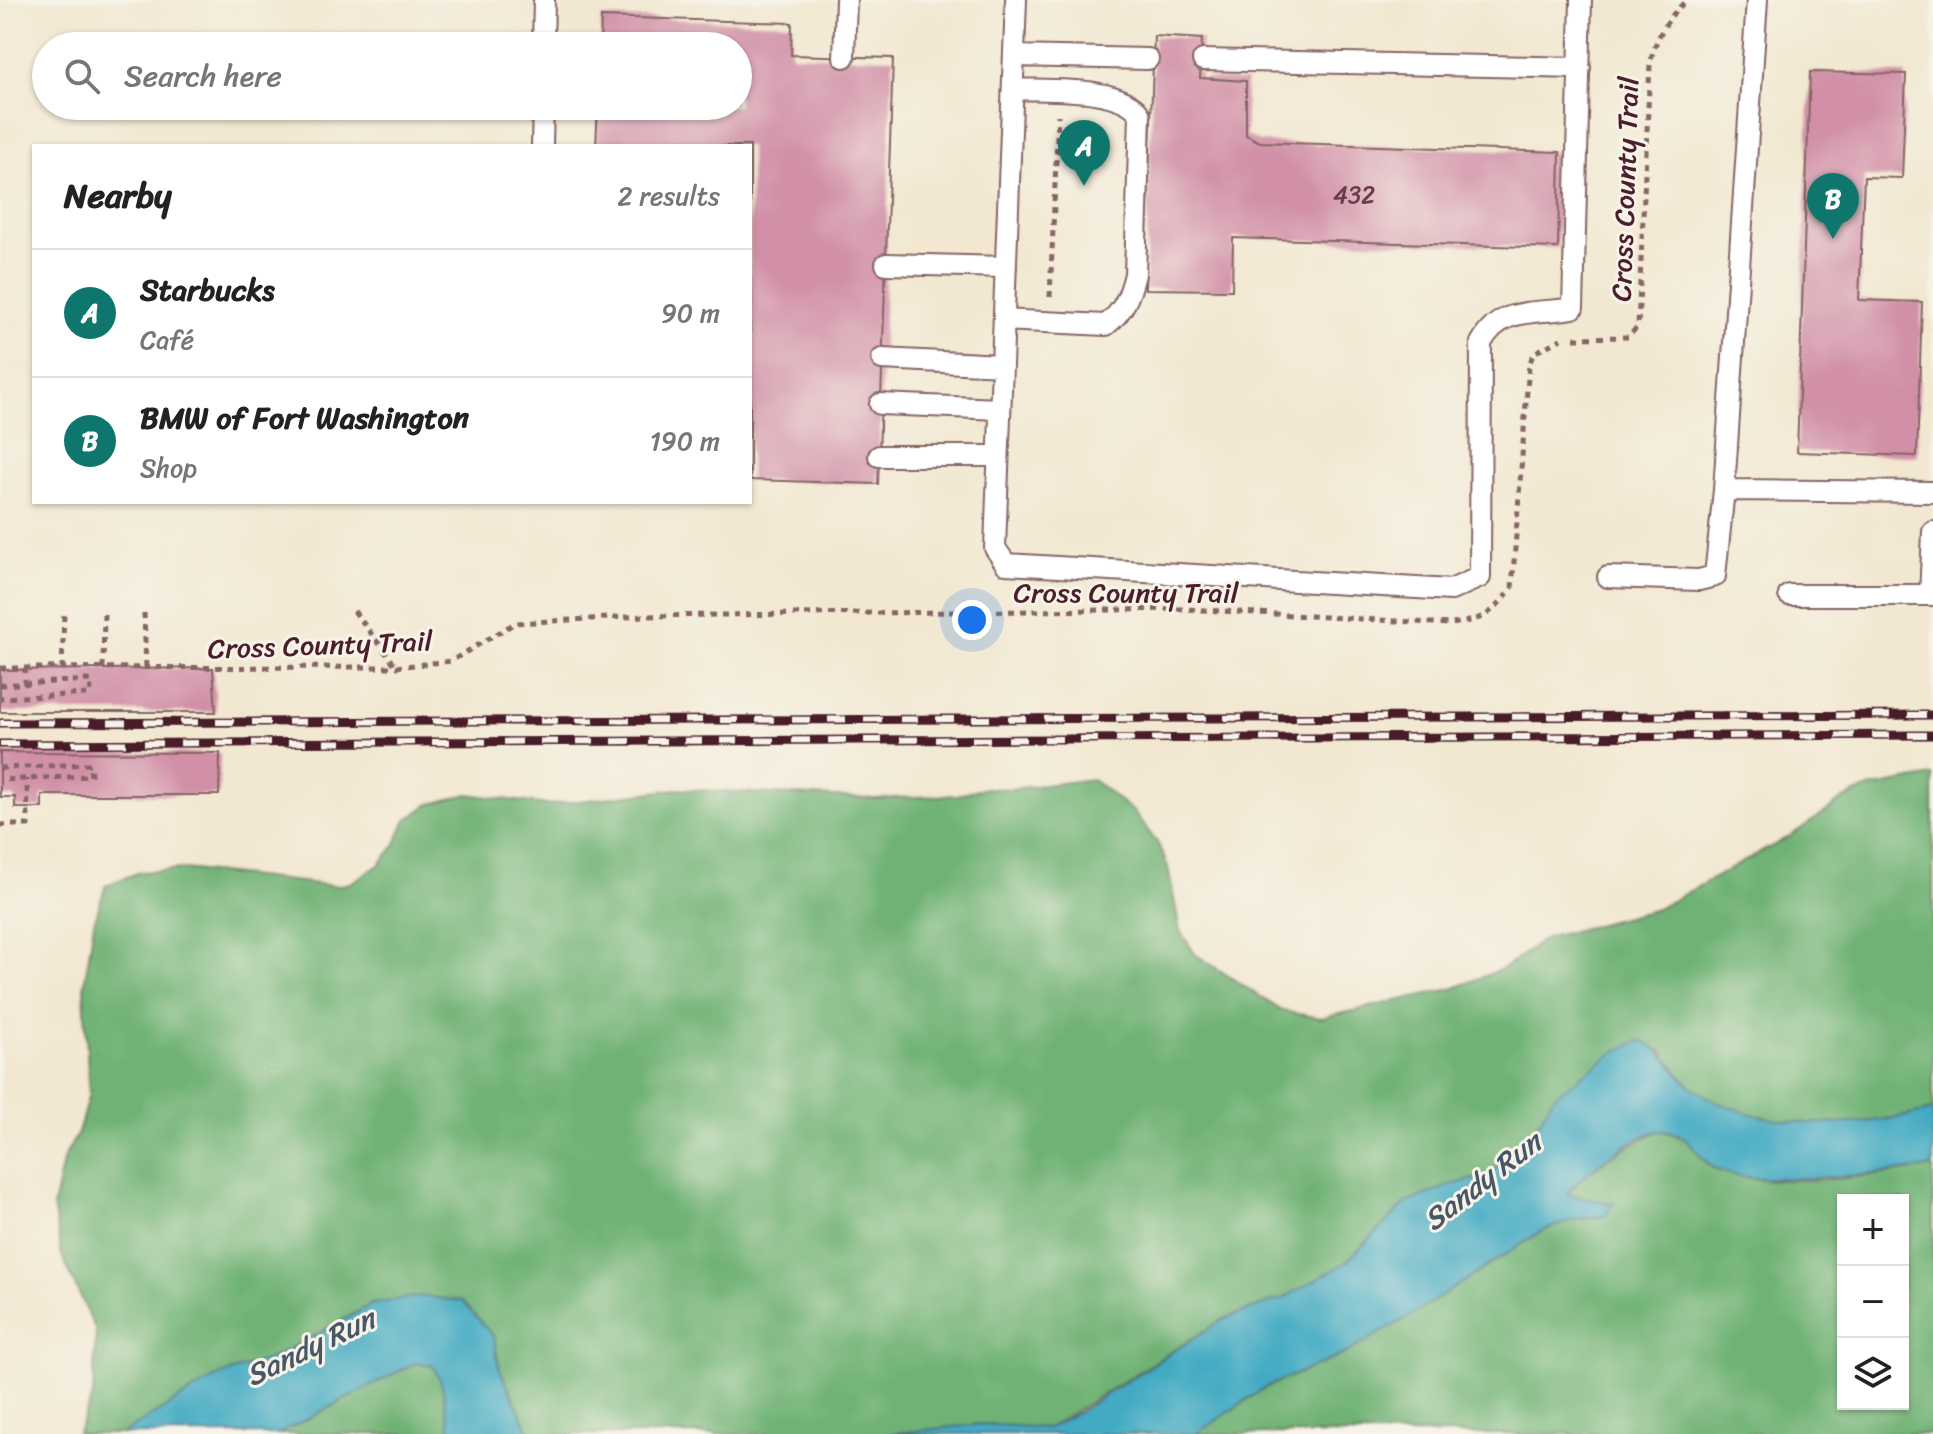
<!DOCTYPE html>
<meta charset="utf-8">
<style>
body{margin:0;font-family:Sriracha,sans-serif;background:#f6f6f6;color:#222}
.controls{position:absolute;right:24px;bottom:24px;display:grid;overflow:hidden;border-radius:0px;box-shadow:0 2px 6px #0004}
.controls button{width:72px;height:72px;display:grid;place-items:center;padding:0;border:0;border-bottom:2px solid #e0e0e0;background:#fff;color:#222;font:40px sans-serif}
.you{position:absolute;left:972px;top:620px;width:28px;height:28px;margin:-20px;border:6px solid #fff;border-radius:50%;background:#1a73e8;box-shadow:0 0 0 12px #1a73e833}
.badge{display:grid;place-items:center;width:52px;height:52px;border-radius:50%;background:#0f766e;color:#fff;font-size:26px;font-weight:700}
.pin{position:absolute;translate:-50% -66px;filter:drop-shadow(0 2px 4px #0008)}
.pin::after{content:'';position:absolute;top:42px;width:28px;height:24px;background:inherit;clip-path:polygon(0 0,100% 0,50% 100%)}
.list{margin:0;padding:0;list-style:none}
h2{display:flex;justify-content:space-between;align-items:center;height:104px;margin:0;padding:0 32px;font-size:34px}
h2 small{font-size:26px;font-weight:400;color:#767676}
.list li{display:grid;grid-template-columns:52px 1fr auto;gap:24px;align-items:center;box-sizing:border-box;height:128px;padding:0 32px;border-top:2px solid #e0e0e0}
.list b{display:block;font-size:30px;white-space:nowrap}
.list p{margin:0;font-size:26px;white-space:nowrap;color:#767676}
.list em{font-size:26px;font-style:normal;color:#767676}
.icon{flex:none;width:44px;height:44px;fill:none;stroke:currentColor;stroke-width:2;stroke-linecap:round;stroke-linejoin:round}
.map{position:relative;flex:none;width:1933px;height:1434px;overflow:hidden}
.search{position:absolute;background:#fff;box-shadow:0 2px 6px #0004;left:32px;top:32px;width:720px;height:88px;display:flex;align-items:center;gap:20px;box-sizing:border-box;padding:0 28px;border-radius:44px;color:#767676;font-size:30px}
.panel{position:absolute;background:#fff;box-shadow:0 2px 6px #0004;left:32px;top:144px;width:720px;height:360px;border-radius:0px}
.map>svg:first-child{display:block}
.forest{fill:#70b275;stroke:#5d6850;stroke-width:2;fill-rule:evenodd}
.water{fill:#42aac2;stroke:#466476;stroke-width:2}
.building{fill:#d190a7}
.lines{fill:none;stroke-linecap:round;stroke-linejoin:round}
.lane-casing{stroke:#856565;stroke-width:24}
.path{stroke:#856565;stroke-width:5;stroke-dasharray:6 6;stroke-linecap:butt}
.lane{stroke:#fff;stroke-width:20}
.rail-casing{stroke:#4a1f2b;stroke-width:9}
.rail{stroke:#f7f3e8;stroke-width:6;stroke-dasharray:18;stroke-linecap:butt}
.labels{text-anchor:middle;dominant-baseline:central;stroke-width:6;stroke-linejoin:round;paint-order:stroke}
.number-label{font-size:24px;fill:#6c3b4a}
.street-label{font-size:28px;fill:#4a1f2b;stroke:#f7f3e8}
.water-label{font-size:30px;font-style:italic;fill:#475767;stroke:#f7f3e8}
</style>
<div class="map">
<svg width="1933" height="1434" viewBox="0 0 1933 1434">
<rect width="100%" height="100%" fill="#f7f3e8"/>
<filter id="ink" filterUnits="userSpaceOnUse"><feTurbulence type="fractalNoise" baseFrequency=".0125" numOctaves="2"/><feDisplacementMap in="SourceGraphic" scale="16" xChannelSelector="R" yChannelSelector="G"/><feConvolveMatrix kernelMatrix="1 2 1 2 8 2 1 2 1" color-interpolation-filters="sRGB"/></filter>
<filter id="wash" filterUnits="userSpaceOnUse"><feTurbulence type="fractalNoise" baseFrequency=".006" numOctaves="4" result="noise"/><feDisplacementMap in="SourceGraphic" scale="32" xChannelSelector="R" yChannelSelector="G"/><feGaussianBlur stdDeviation="1.8" result="paint"/><feColorMatrix in="noise" values="0 0 0 0 0 0 0 0 0 0 0 0 0 0 0 0 0 1.4 0 .05"/><feComposite in="paint" operator="in"/></filter>
<g filter="url(#wash)">
<rect width="100%" height="100%" fill="#f2e8d1"/>
<path class="forest" d="M1933 776V1110C1865 1128 1752 1134 1693 1088 1681 1078 1671 1062 1661 1050L1535 1126 1523 1150 1484 1177 1450 1185 1383 1225 1345 1263 1284 1298 1224 1319 1048 1428 981 1424 887 1434H530L499 1367 494 1337 372 1304 279 1355 216 1377 122 1434H77L93 1396 96 1331 62 1256 53 1206 64 1157 78 1133 89 1094 84 987 94 922 106 885 140 872 184 869 336 886 350 883 379 865 395 846 405 821 428 805 468 794 547 805 677 789 875 799 957 795 986 788 1012 789 1092 779 1134 812 1158 844 1168 867 1180 931 1195 954 1282 1011 1321 1018 1455 988 1504 968 1546 938 1657 909 1789 837 1844 799 1869 788Z
M1658 1131C1701 1136 1695 1161 1717 1170 1769 1190 1878 1176 1933 1167V1434H1196L1266 1387 1342 1355 1415 1313 1542 1231 1573 1220 1605 1216 1612 1204 1566 1195C1591 1163 1623 1149 1658 1131ZM1843 1200H1903V1404H1843Z
M415 1363 432 1365 441 1381 451 1434H278Z"/>
<path class="water" d="M1642 1040C1670 1054 1674 1075 1695 1089 1762 1133 1859 1129 1933 1110V1167C1893 1173 1746 1189 1714 1168 1695 1156 1690 1131 1662 1131 1637 1131 1582 1175 1567 1194L1613 1204 1605 1216 1573 1220 1542 1231 1415 1313 1342 1355 1266 1387 1196 1434H887L981 1424 1048 1428 1077 1413 1224 1319 1284 1298 1345 1263 1406 1203 1450 1185 1484 1177 1523 1150 1554 1096 1616 1051Z
M420 1296 462 1301 494 1337 499 1367 530 1434H451L441 1381 432 1365 415 1363 278 1434H122L216 1377 279 1355 372 1304Z"/>
<g id="blocks">
<path class="building" d="M601 17 792 23 791 55 893 58 878 484 750 480V146H596L598 106H738V46H600Z
M1154 36 1202 39 1200 78 1246 81V135L1260 142 1560 152 1558 248 1233 238 1232 290 1145 289Z
M1810 72 1906 74 1902 178 1864 177 1859 300 1922 302 1917 456 1797 452Z
M213 668 216 712H0V670Z
M0 752 220 753 219 795H42V808H15V797H0Z"/>
</g>
</g>
<g filter="url(#ink)">
<use href="#blocks" fill-opacity="0" stroke="#856565" stroke-width="2"/>
<g class="lines">
<defs>
<path id="lane" d="M1016 0 995 548 1006 564 1451 590 1480 577 1481 343C1502 305 1534 315 1573 308L1581 0
M1757 0 1724 490 1933 492
M543 46 544 0
M1014 56 1148 59
M844 57 846 0
M1203 60 1580 68
M542 146 543 106
M886 264 1006 267
M1004 320 1106 325C1124 311 1130 295 1135 274L1140 115C1123 85 1045 91 1013 89
M882 359 1002 365
M880 404 1000 409
M879 456H998
M1933 532 1930 595H1933
M1608 577 1699 580 1715 576 1724 490
M1789 595H1930"/>
</defs>
<use href="#lane" class="lane-casing"/>
<path class="path" d="M1050 297 1058 115
M1574 338 1628 337 1638 326 1650 65C1655 38 1667 18 1687 0
M354 611 396 666
M144 613 146 668
M0 668 396 667 451 661 515 623 644 616 1186 609 1450 624C1485 620 1490 615 1512 588L1529 364 1534 353 1561 339
M103 668 104 613
M62 669 64 614
M0 685 90 680 91 694 0 698
M25 685V668
M0 768 90 764 91 776 0 780
M0 825H28L27 779"/>
<use href="#lane" class="lane"/>
<defs>
<path id="rail" d="M0 723 1933 715
M0 744 1933 735"/>
</defs>
<use href="#rail" class="rail-casing"/>
<use href="#rail" class="rail"/>
</g>
</g>
<g class="labels">
<g class="number-label">
<text x="1354" y="195">432</text>
</g>
<g class="street-label">
<text transform="translate(1625 189) rotate(-88)">Cross County Trail</text>
<text x="1126" y="592">Cross County Trail</text>
<text transform="translate(320 645) rotate(-2)">Cross County Trail</text>
</g>
<g class="water-label">
<text transform="translate(1482 1181) rotate(-38)">Sandy Run</text>
<text transform="translate(310 1347) rotate(-26)">Sandy Run</text>
</g>
</g>
</svg>
<div class="controls">
<button>+</button>
<button>−</button>
<button><svg class="icon" aria-label="layers" viewBox="0 0 24 24"><path d="M12 4l9 5-9 5-9-5zM3 14l9 5 9-5"/></svg></button>
</div>
<div class="you"></div>
<div class="pin badge" style="left:1084px;top:186px">A</div>
<div class="pin badge" style="left:1833px;top:239px">B</div>
<div class="search"><svg class="icon" aria-label="search" viewBox="0 0 24 24"><circle cx="10" cy="10" r="6"/><path d="M15 15l6 6"/></svg>Search here</div>
<section class="panel">
<h2>Nearby<small>2 results</small></h2>
<ul class="list">
<li><span class="badge">A</span><div><b>Starbucks</b><p>Café</p></div><em>90 m</em></li>
<li><span class="badge">B</span><div><b>BMW of Fort Washington</b><p>Shop</p></div><em>190 m</em></li>
</ul>
</section>
</div>
